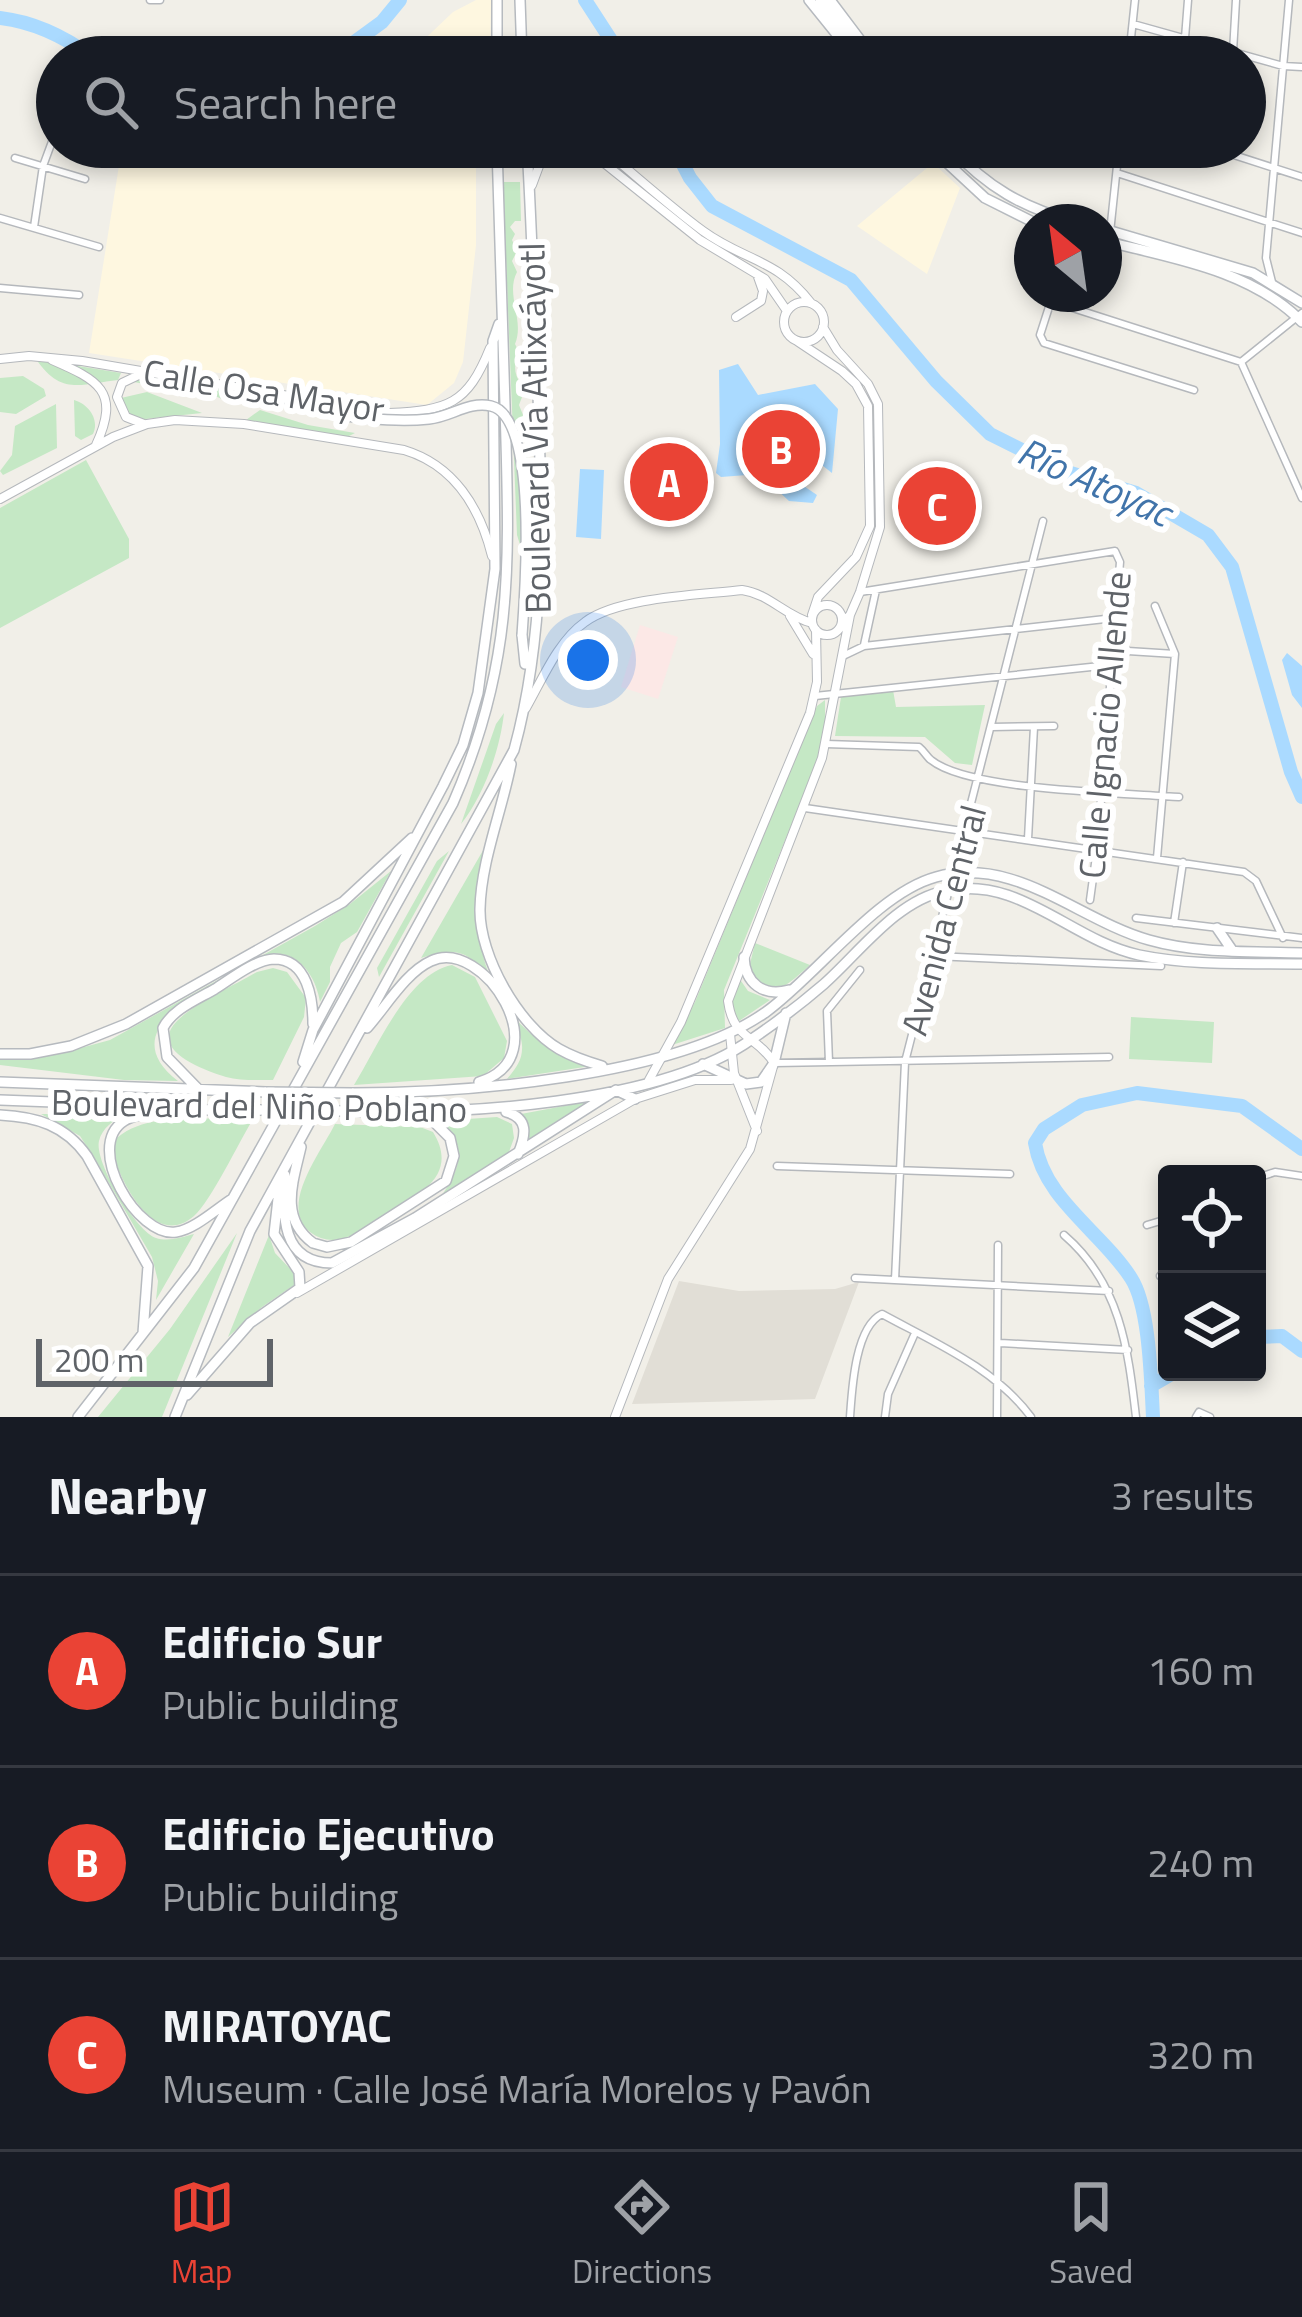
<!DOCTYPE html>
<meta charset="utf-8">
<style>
body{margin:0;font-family:"Titillium Web",sans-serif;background:#20242c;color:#f1f3f6}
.controls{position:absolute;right:36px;bottom:36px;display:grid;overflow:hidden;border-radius:12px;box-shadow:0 6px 18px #0003}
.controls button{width:108px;height:108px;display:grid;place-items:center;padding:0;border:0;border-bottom:3px solid #363941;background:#171b24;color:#f1f3f6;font:60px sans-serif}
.compass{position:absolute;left:1014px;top:204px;width:108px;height:108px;border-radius:50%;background:#171b24;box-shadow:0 6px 18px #0003;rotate:331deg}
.scale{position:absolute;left:36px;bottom:30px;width:237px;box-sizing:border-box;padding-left:12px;border:6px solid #5f6368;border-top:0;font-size:33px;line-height:42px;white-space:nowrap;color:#5f6368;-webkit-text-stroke:9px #fff;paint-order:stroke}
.you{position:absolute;left:588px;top:660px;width:42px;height:42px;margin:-30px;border:9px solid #fff;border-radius:50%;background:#1a73e8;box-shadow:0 0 0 18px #1a73e833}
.badge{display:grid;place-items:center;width:78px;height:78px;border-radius:50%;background:#ea4335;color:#fff;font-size:39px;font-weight:700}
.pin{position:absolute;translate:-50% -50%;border:6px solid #fff;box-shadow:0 3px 12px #0006}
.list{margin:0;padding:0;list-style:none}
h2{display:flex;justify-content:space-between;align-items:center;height:156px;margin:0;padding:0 48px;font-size:51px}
h2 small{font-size:39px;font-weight:400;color:#9ea1a6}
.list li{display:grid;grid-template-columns:78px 1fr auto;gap:36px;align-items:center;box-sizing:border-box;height:192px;padding:0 48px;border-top:3px solid #363941}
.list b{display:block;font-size:45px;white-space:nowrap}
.list p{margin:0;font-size:39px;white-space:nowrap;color:#9ea1a6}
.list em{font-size:39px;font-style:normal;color:#9ea1a6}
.icon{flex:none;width:66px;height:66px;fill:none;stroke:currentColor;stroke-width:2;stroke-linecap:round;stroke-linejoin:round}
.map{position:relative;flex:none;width:1302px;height:1417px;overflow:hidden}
.search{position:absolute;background:#171b24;box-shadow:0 6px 18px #0003;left:36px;right:36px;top:36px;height:132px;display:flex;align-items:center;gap:30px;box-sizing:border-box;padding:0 42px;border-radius:66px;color:#9ea1a6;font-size:45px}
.sheet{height:732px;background:#171b24}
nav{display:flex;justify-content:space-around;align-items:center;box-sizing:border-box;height:168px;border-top:3px solid #363941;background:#171b24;font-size:33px;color:#9ea1a6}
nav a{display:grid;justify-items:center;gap:6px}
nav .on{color:#ea4335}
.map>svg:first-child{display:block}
.commercial{fill:#fef7e0}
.education{fill:#e1ded6}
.medical{fill:#fce8e6}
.green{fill:#c5e8c5}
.water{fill:#aadaff}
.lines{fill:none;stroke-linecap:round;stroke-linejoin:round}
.river{stroke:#aadaff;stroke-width:14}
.minor-casing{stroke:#b5b8bc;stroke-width:9}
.tertiary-casing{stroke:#b5b8bc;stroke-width:10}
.secondary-casing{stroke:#b6babf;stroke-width:12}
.minor{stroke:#fff;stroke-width:6}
.tertiary{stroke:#fff;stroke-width:8}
.secondary{stroke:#fff;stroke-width:9}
.secondary-bridge-casing{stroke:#b6babf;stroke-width:12;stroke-linecap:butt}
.secondary-bridge{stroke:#fff;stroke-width:9}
.labels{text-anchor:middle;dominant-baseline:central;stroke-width:12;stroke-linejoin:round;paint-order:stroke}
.street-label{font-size:36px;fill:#5f6368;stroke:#fff}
.water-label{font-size:39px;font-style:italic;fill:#4174aa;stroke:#fff}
</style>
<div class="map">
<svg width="1302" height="1417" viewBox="0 0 1302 1417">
<rect width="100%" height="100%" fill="#f1efe8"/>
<path class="commercial" d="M476 0H491L490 57H411L409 54 453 12Z
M122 147H207L284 157 298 147H476V245L463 362 454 383 427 405 89 353Z
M933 163 960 188 927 274 857 226Z"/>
<path class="education" d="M679 1281 739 1291 835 1289 859 1282 815 1399 632 1404Z"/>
<path class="medical" d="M640 625 678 637 658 699 621 687Z"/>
<path class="green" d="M503 182H520L521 221H515L510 227 515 234 512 240 517 251 512 261 517 272C505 295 525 320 515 344L519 352C514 364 513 373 521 384L516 392 522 397 519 405 523 415 519 425 524 435 519 444 527 445 530 545 521 548 517 535Z
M36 359 121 373 118 380C81 384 61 396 36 359Z
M141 375 245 393 231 404C200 384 165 390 130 381Z
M23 376 44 389 46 396 16 414 0 412V378Z
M147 392 202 413 136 420 128 414 121 398Z
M74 400C88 404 100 419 93 434L81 440 75 436Z
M56 404 57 448 3 475 0 471 12 455 15 426Z
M260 410 308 425 355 433 347 437 246 420Z
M86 460 129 539V558L0 628V508Z
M893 690 896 707 985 705 972 765 955 763 925 737 835 736 841 697Z
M825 700V725L817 762 724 990 725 1028 672 1045 695 1002 817 706Z
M504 713C500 750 484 795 461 824L496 724Z
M493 833C456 929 486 1034 591 1066L507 1079C516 1068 523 1060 522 1045 520 1020 484 958 459 953 447 950 432 955 421 958Z
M449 851 379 977 377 968 437 861Z
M391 871 357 932 341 943 330 967V982L320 1002C317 982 304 957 281 954 260 952 238 970 221 980 183 1001 120 1036 178 1081L124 1080 0 1065V1060L66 1052 110 1040 315 926 350 904Z
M755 943 810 965C785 987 770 1004 749 968Z
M452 965 475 977 507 1041 504 1058 483 1076 354 1085C377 1048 408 973 452 965Z
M273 968 287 972 306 998 304 1017 273 1080C258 1080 240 1081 226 1077 203 1070 148 1050 177 1021 195 1003 235 985 257 972Z
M739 978 748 991 770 1000 736 1023 731 1000Z
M1131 1017 1214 1022 1212 1063 1129 1059Z
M596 1100 529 1144V1128L521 1114Z
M41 1114H125C114 1120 102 1128 99 1141 94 1162 136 1231 156 1238 168 1242 183 1237 194 1234L156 1300 158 1281 152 1257 95 1159 80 1136Z
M497 1117 512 1124 514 1138 509 1152 439 1199C459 1173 471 1144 438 1121Z
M253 1119C239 1142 211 1201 194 1216 152 1252 118 1176 110 1145 141 1108 208 1121 253 1119Z
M335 1124 420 1127 433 1132C446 1153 445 1172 425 1189 400 1204 373 1228 345 1238 333 1242 320 1240 310 1232 278 1207 321 1152 335 1124Z
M237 1233 162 1417H98L170 1329Z
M269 1235 275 1253 298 1277 297 1283 262 1307 228 1337Z"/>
<path class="water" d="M738 364 758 395 815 384 838 409 832 473 759 416 738 442 772 478 780 470 817 495 813 503 789 501 760 474 721 477 716 473 720 444 719 370Z
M580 469 604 470 601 539 576 537Z
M1287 653 1302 666V708L1292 695 1282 660Z"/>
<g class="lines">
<path class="river" d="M585 0 622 57
M0 18C34 22 65 37 92 57
M334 57 382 22 400 0
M674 147 690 178 712 206 851 280 936 381 990 434 1064 471 1136 493 1208 535 1232 567 1291 772 1302 797
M1257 1337 1282 1336 1302 1351
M1151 1386 1175 1372
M1153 1417C1151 1382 1150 1307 1131 1278 1102 1232 1044 1200 1035 1143L1044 1129 1082 1105 1137 1093 1242 1106 1302 1149"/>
<defs>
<path id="minor" d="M150 0H160
M1133 24 1283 66 1302 67
M1185 38 1188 0
M1233 52 1236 0
M1129 57 1135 0
M1209 147 1302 177
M15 158 85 179
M1117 173 1302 233
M0 218 99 247
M34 227 43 166 57 128
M1109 242 1119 147
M1272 282 1266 258 1289 0
M0 288 79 295
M1241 362 1302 313
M1194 390 1044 343 1040 335 1049 307 1057 303 1241 362 1302 498
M860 592 1115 551 1120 562 1097 849 1090 900
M1155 606 1175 654 1157 858
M864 645 876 590
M1112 650 1175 654
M843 656 864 646 1114 618
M815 696 1110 665
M992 727 1054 726
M826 744 919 747C924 751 927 757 931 760 969 791 1125 793 1179 797
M805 808 1244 872 1256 881 1283 938
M1028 839 1034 727
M1136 918 1302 938
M1174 923 1183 862
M934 956 1161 966
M829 1062 827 1011 860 970
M774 1063 1109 1057
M777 1166 1010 1174
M1257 1178 1275 1172 1302 1176
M1147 1225 1167 1219
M1064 1235C1120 1283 1128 1348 1136 1417
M1160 1276 1167 1268
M855 1278 1109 1291
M895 1280 905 1062 1043 521
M1000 1343 1128 1350
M850 1417C852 1389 855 1327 882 1314 933 1342 995 1368 1031 1417
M885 1417 888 1394 915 1333
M997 1417 998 1245
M1196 1417 1199 1412 1210 1417"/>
<path id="tertiary" d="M584 147 700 240 765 279 787 311
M601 147C635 175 668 205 703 231 744 261 776 258 811 303
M532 185 542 158 558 147
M784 322a20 20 0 1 1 40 0a20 20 0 1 1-40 0Z
M736 317 761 301 763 291 757 274
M823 327 837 350 868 384 878 404 880 527 860 592 850 615 842 623
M797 341 842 371 856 384 868 406 870 526 856 557 818 597 812 615
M0 359 29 356 82 361 389 413C448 410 467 405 490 348
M52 360C98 380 121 391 96 445
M143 373 122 383 117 397 126 417 144 424
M0 499 113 437 147 424 175 420 244 424 404 450C454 465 480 508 492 556
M812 620a15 15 0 1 1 30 0a15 15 0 1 1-30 0Z
M790 616 813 654
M526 708C542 680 558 641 585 622 618 597 700 595 742 590 770 594 785 616 812 623
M730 1034 734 1073 757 1131
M649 1080 681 1022 810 713 817 682 816 630
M297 1293 635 1099 695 1080H731
M615 1417 668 1279 750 1149 774 1063C757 1035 733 1040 728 1001L822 758 850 615"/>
<path id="secondary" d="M497 0V57
M520 0 522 57
M809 0 855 57
M820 0 865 57
M830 0 873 57
M930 147 985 198 1033 222
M950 147C987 187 1023 208 1076 222
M1104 229 1253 273 1302 303
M1104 241C1172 258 1251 270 1302 322
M285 398 302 407 345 416
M522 635 525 664
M511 764C502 811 481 861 480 909 479 956 519 1026 559 1049 573 1057 588 1062 602 1066
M1217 928 1232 950
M744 957C745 984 764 997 789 990
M367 1028C385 1008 406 972 431 961 483 936 561 1057 479 1082
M0 1054H30L71 1046 126 1024 343 902 412 838
M303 1062 313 1030 443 786 463 745 478 693 495 569 493 341 499 324
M703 1064 746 1084 761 1082 774 1063 786 1013
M0 1082 266 1092
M199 1090 167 1057 163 1028C173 1009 196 1000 215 989 231 979 254 960 274 959 308 959 313 1000 313 1024
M352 1093C465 1093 674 1077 766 1012 817 975 877 893 936 877 1015 855 1078 920 1149 940 1198 954 1251 951 1302 953
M0 1100 186 1107
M221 1108 261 1110
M227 1109C202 1111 144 1108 124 1121 83 1147 138 1238 176 1232 195 1229 216 1209 232 1199
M346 1111C458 1115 659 1105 752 1039 777 1022 802 1003 824 984 859 953 897 900 945 891 1020 875 1070 940 1139 955 1192 966 1248 963 1302 964
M506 1112C529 1118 526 1135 518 1154
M0 1115C37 1117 65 1125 87 1156L148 1266 143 1333
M301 1147C293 1182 279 1218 313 1243L327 1247 351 1242 446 1181 454 1156 450 1138 434 1122 417 1115
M285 1175C283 1214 280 1263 332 1263L415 1218 616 1090 635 1099
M187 1395 250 1323 300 1288 299 1272 274 1234 279 1190
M78 1417 194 1268 453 803C516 659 509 557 505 405 502 319 500 233 497 147
M175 1417 250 1231 514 750C546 633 542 515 538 395 534 312 532 229 527 147"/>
</defs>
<use href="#minor" class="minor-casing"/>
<use href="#tertiary" class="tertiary-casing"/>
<use href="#secondary" class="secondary-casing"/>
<use href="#minor" class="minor"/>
<use href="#tertiary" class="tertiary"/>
<use href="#secondary" class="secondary"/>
<defs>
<path id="secondary-bridge" d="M345 416C373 419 401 422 429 419 451 417 468 401 491 406 539 417 525 594 522 635
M266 1092 352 1093
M261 1110 346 1111"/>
</defs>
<use href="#secondary-bridge" class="secondary-bridge-casing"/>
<use href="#secondary-bridge" class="secondary-bridge"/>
</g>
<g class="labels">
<g class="street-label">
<text transform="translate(264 390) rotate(9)">Calle Osa Mayor</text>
<text transform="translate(534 428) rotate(-91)">Boulevard Vía Atlixcáyotl</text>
<text transform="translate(1104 725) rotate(-85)">Calle Ignacio Allende</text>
<text transform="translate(943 920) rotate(-75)">Avenida Central</text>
<text transform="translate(259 1105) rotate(1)">Boulevard del Niño Poblano</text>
</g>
<g class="water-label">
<text transform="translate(1095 481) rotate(24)">Río Atoyac</text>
</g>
</g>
</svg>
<div class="controls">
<button><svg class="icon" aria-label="locate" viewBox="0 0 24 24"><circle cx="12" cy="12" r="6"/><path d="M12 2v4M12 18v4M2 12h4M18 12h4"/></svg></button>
<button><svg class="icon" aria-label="layers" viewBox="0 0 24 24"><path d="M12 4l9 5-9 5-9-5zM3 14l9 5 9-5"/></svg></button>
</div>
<svg class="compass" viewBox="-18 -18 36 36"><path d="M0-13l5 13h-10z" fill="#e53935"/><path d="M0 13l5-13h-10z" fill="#9ea1a6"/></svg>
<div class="scale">200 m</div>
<div class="you"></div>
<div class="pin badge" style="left:669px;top:482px">A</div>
<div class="pin badge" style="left:781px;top:449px">B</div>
<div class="pin badge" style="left:937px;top:506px">C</div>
<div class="search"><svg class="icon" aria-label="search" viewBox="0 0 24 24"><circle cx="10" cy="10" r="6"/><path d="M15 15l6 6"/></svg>Search here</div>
</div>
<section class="sheet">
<h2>Nearby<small>3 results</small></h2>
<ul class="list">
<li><span class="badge">A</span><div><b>Edificio Sur</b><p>Public building</p></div><em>160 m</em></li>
<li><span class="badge">B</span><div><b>Edificio Ejecutivo</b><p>Public building</p></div><em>240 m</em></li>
<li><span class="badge">C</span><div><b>MIRATOYAC</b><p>Museum · Calle José María Morelos y Pavón</p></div><em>320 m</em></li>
</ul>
</section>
<nav>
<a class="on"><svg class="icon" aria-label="map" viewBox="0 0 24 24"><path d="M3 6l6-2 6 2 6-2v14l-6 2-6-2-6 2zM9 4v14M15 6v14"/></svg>Map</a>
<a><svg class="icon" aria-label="directions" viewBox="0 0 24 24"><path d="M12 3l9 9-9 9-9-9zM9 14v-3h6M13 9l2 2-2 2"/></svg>Directions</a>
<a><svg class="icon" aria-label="saved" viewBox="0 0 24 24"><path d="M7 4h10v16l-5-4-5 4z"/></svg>Saved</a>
</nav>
